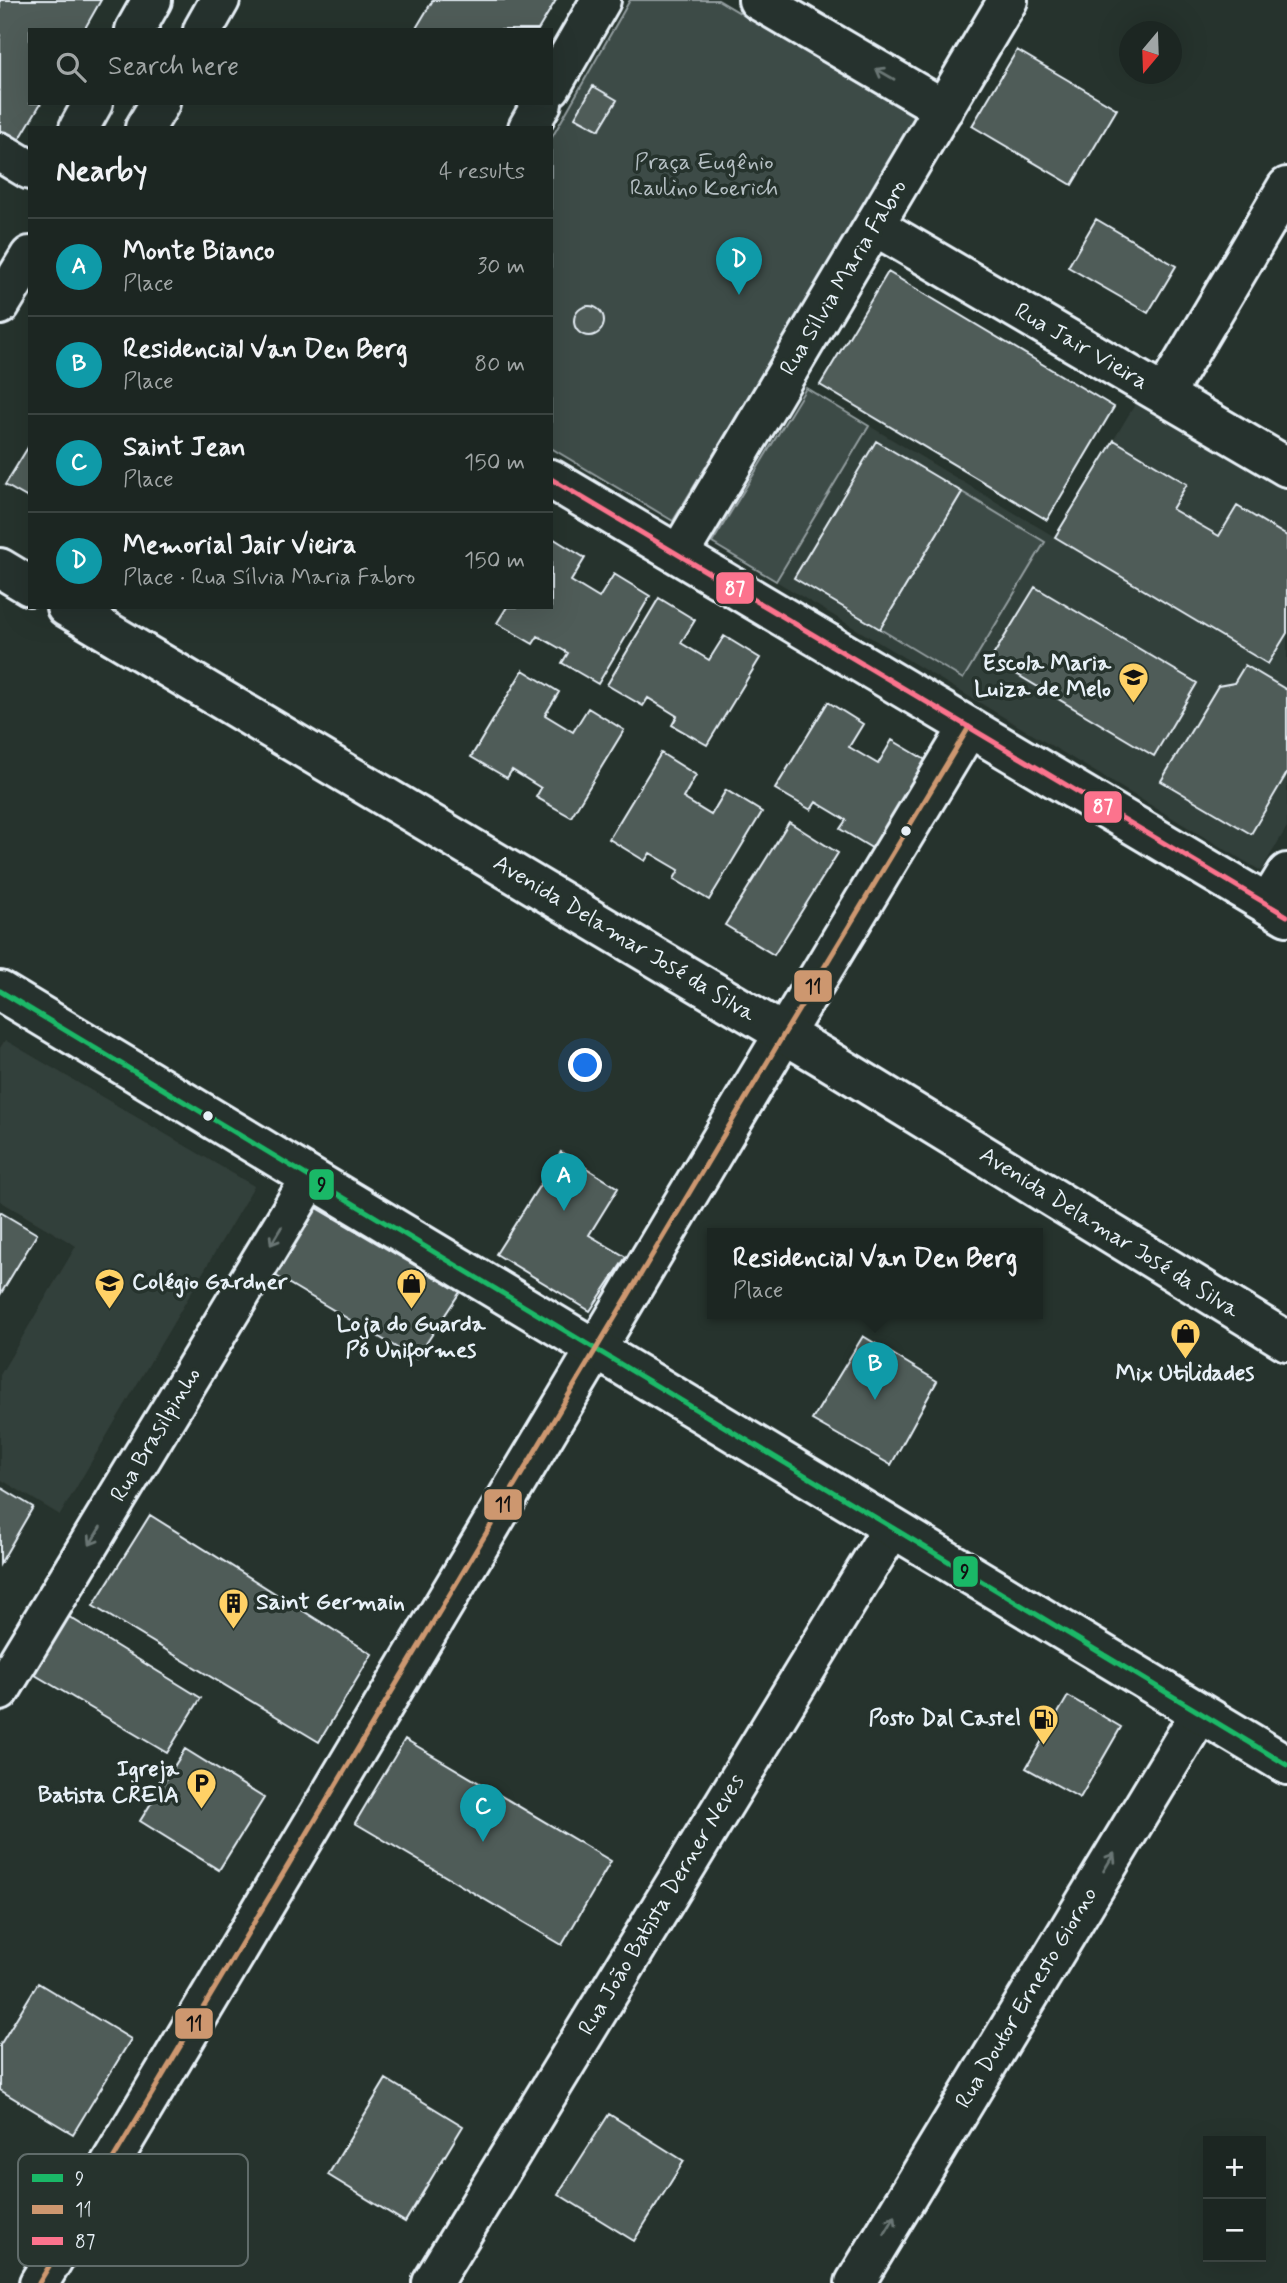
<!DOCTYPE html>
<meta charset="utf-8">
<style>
body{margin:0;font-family:Mynerve,sans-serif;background:#29322f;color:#f1f3f6}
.controls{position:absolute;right:21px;bottom:21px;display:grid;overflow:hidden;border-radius:0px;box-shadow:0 7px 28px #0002}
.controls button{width:63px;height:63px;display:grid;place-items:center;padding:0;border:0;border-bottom:2px solid #3a4340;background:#1c2622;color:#f1f3f6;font:35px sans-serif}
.compass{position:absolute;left:1119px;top:21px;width:63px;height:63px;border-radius:50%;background:#1c2622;box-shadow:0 7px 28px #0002;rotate:199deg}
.you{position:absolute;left:586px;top:1066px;width:24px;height:24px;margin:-18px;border:5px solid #fff;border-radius:50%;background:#1a73e8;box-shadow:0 0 0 10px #1a73e833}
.badge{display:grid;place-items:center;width:46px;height:46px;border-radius:50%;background:#ffd166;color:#fff;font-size:23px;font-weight:700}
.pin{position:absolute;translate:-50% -58px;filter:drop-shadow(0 2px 4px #0008)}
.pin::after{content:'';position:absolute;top:37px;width:24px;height:21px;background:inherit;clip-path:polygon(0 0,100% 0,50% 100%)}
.popup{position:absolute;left:707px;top:1228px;width:336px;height:91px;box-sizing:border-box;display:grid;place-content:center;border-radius:0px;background:#1c2622;filter:drop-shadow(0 2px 5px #0005);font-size:23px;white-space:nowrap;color:#a0a5a5}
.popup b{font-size:26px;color:#f1f3f6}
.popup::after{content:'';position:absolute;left:50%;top:100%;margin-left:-14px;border:14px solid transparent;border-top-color:#1c2622}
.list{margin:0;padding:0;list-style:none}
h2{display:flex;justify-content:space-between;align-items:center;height:91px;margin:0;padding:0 28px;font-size:30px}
h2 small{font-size:23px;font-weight:400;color:#a0a5a5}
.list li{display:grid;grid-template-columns:46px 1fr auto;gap:21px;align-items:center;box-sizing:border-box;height:98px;padding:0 28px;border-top:2px solid #3a4340}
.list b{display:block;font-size:26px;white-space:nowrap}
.list p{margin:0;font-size:23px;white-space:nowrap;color:#a0a5a5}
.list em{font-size:23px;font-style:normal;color:#a0a5a5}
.icon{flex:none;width:38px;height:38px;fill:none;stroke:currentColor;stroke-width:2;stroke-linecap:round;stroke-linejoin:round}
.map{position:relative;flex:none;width:1287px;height:2283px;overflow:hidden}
.search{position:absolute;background:#1c2622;box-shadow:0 7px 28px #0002;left:28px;top:28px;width:525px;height:77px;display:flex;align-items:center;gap:18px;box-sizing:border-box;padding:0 24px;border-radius:0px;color:#a0a5a5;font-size:26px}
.panel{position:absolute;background:#1c2622;box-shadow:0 7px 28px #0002;left:28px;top:126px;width:525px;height:483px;border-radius:0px}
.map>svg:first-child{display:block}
.built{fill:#333f3a}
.green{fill:#3e4b47;stroke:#939ea0;stroke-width:2}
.building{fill:#505c59;stroke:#e8f1f8;stroke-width:2}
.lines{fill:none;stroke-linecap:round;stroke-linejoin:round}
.street-casing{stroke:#e8f1f8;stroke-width:44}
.secondary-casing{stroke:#e8f1f8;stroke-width:44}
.primary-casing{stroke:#e8f1f8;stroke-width:44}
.street{stroke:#26332d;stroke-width:38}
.secondary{stroke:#26332d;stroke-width:38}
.primary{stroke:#26332d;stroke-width:38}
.bus-1-casing{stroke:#26332d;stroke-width:10}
.bus-2-casing{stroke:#26332d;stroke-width:10}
.bus-3-casing{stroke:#26332d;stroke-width:10}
.bus-1{stroke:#1ab867;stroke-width:5}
.bus-2{stroke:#cd976f;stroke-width:5}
.bus-3{stroke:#fc738d;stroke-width:5}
.oneway{stroke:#6a7674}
.bus-dot{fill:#e8f1f8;stroke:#26332d;stroke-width:2.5}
.labels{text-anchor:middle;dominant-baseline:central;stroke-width:7;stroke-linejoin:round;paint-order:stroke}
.park-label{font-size:23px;fill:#b5bfc3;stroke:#26332d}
.street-label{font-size:23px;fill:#e8f1f8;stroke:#26332d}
.poi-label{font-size:23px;font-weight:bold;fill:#e8f1f8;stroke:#26332d;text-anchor:end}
.key{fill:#26332d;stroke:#606c6a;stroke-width:2}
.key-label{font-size:19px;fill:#e8f1f8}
.line-badge{stroke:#26332d;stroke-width:2.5}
.badge-label{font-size:19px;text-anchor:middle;font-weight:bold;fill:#fff}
.pale-badge-label{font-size:19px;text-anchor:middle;font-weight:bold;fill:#111}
</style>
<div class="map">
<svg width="1287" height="2283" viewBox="0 0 1287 2283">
<rect width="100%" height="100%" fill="#26332d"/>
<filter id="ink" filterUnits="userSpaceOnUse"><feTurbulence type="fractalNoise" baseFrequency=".0143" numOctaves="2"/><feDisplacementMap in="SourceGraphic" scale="14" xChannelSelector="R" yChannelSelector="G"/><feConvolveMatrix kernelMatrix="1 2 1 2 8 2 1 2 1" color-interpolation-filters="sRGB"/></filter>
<g filter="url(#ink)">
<path class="built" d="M806 388 1055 537 1137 401 1287 490V827L1261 871 712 543Z
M5 1040 254 1186 60 1515 0 1479V1375L76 1246 0 1201V1048Z"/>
<path class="green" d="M630 0H718L917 118 673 521 551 448V139Z
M806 388 869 426 776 581 712 543Z
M962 492 1045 542 963 679 880 629Z"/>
<path class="building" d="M0 0H101L84 30H30V103H41L18 142 0 132Z
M433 0H556L538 30H415Z
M1017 50 1117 109 1072 185 972 126Z
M593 86 617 100 599 130 575 117Z
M1096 219 1176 266 1148 313 1068 267Z
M888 272 1114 407 1047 520 820 385Z
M574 321a15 15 0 1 1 30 0a15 15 0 1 1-30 0Z
M1114 440 1187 484 1172 509 1219 536 1237 506 1287 536V633L1268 664 1055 537Z
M876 441 962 492 880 629 794 578Z
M30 444V499L5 485Z
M551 537 585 558 571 581 599 598 614 574 650 596 598 684 562 663 568 653 538 636 533 644 497 623 507 607H551Z
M1035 587 1197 683 1154 756 991 659Z
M659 598 695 620 681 643 709 660 724 636 760 658 707 745 672 725 677 716 648 698 643 706 607 685Z
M1245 665 1287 690V773L1251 834 1161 781 1218 686 1234 683Z
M523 670 559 692 545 715 573 732 588 708 624 730 571 817 536 797 541 788 512 770 507 778 471 757Z
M828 702 863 724 849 747 878 764 892 740 929 762 875 850 840 829 846 820 816 802 811 810 775 789Z
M661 753 696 775 683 798 711 815 726 790 762 812 709 900 674 879 679 870 650 853 645 861 609 839Z
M789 822 838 853 774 955 725 925Z
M561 1152 618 1188 589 1235 626 1257 590 1311 496 1254Z
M312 1205 460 1292 416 1359 271 1273Z
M0 1212 37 1234 0 1295Z
M863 1336 937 1381 891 1465 812 1420Z
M0 1487 33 1507 0 1564Z
M150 1515 372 1654 319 1742 93 1606Z
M66 1615 201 1698 167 1753 30 1672Z
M1068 1696 1121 1727 1080 1798 1026 1768Z
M405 1739 611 1861 562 1945 355 1823Z
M185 1749 264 1798 219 1870 140 1821Z
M38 1983 131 2039 73 2134 0 2090V2045Z
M386 2079 463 2126 405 2222 328 2175Z
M609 2114 684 2161 634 2241 558 2194Z"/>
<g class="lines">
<defs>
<path id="street" d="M758 0 944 109
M875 226 1287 467
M1164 395 1287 187
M551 479 1287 916
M679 554 1008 0
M1268 904 1287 873
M39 2283 784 1034 969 727
M432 2283 892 1528
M855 2283 1200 1713"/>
<path id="secondary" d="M551 87 601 0
M528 128 542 103
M0 152 30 170
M0 991 1287 1765
M0 1691 311 1178"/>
<path id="primary" d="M135 30 152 0
M203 30 220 0
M79 128 93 103
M145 128 160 103
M0 305 30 256
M0 568 30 586
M66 607 823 1057 1287 1341"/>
</defs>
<use href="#street" class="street-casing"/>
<use href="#secondary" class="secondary-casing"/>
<use href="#primary" class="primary-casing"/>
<use href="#street" class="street"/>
<use href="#secondary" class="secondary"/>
<use href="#primary" class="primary"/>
<defs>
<path id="bus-1" d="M0 991 1287 1765"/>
<path id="bus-2" d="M39 2283 784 1034 969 727"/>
<path id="bus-3" d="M551 479 1287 916"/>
</defs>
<use href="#bus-1" class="bus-1-casing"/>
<use href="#bus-2" class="bus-2-casing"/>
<use href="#bus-3" class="bus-3-casing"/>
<use href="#bus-1" class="bus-1"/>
<use href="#bus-2" class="bus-2"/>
<use href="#bus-3" class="bus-3"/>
</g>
<defs><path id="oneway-shaft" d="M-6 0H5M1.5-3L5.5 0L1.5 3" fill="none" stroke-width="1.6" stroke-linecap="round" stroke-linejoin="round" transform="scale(1.75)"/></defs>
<g class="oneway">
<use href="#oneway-shaft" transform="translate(885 74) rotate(-150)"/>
<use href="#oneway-shaft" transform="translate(276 1236) rotate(121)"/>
<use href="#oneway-shaft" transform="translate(95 1536) rotate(121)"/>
<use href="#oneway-shaft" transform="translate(1109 1862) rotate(-59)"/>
<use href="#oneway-shaft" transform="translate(890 2225) rotate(-59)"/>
</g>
</g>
<defs>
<symbol id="school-pin" viewBox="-11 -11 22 30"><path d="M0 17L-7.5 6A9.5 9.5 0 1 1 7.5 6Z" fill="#ffd166" stroke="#26332d"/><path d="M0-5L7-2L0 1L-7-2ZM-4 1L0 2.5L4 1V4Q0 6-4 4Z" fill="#111"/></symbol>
<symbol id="shop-pin" viewBox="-11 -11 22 30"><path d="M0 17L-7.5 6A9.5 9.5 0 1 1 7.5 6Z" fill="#ffd166" stroke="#26332d"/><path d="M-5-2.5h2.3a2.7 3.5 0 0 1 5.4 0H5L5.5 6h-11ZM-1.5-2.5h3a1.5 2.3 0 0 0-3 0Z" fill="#111"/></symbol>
<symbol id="building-pin" viewBox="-11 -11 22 30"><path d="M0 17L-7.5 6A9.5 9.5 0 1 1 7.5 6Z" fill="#ffd166" stroke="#26332d"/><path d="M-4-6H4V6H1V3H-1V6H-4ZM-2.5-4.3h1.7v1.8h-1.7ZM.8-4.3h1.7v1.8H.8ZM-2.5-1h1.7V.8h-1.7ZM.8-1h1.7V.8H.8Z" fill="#111"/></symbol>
<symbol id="fuel-pin" viewBox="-11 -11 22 30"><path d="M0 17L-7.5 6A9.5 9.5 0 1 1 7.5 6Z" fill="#ffd166" stroke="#26332d"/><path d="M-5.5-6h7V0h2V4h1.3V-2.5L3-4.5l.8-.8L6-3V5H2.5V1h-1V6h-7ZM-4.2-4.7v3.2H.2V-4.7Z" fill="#111"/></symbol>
<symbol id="parking-pin" viewBox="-11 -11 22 30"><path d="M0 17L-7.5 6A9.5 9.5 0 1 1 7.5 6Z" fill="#ffd166" stroke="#26332d"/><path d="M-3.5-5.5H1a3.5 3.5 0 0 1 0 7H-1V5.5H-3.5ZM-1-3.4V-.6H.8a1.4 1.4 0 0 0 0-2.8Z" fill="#111"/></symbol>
</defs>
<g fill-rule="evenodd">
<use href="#school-pin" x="1116" y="660" width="35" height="47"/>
<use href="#school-pin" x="92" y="1266" width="35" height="47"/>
<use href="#shop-pin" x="394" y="1266" width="35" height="47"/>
<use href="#shop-pin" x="1168" y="1316" width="35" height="47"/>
<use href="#building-pin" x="216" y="1586" width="35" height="47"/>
<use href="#fuel-pin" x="1026" y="1702" width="35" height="47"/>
<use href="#parking-pin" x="184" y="1766" width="35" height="47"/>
</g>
<g class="bus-dot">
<circle cx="906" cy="831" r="6"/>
<circle cx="208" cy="1116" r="6"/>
</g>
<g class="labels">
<g class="park-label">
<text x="704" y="163">Praça Eugênio<tspan x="704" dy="26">Raulino Koerich</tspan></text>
</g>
<g class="street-label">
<text transform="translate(844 278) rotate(-59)">Rua Sílvia Maria Fabro</text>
<text transform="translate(1081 347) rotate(30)">Rua Jair Vieira</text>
<text transform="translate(624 939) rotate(31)">Avenida Delamar José da Silva</text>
<text transform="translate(1109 1233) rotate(32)">Avenida Delamar José da Silva</text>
<text transform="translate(156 1435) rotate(-59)">Rua Brasilpinho</text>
<text transform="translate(662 1905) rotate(-59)">Rua João Batista Derner Neves</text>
<text transform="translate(1027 1998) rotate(-59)">Rua Doutor Ernesto Giorno</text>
</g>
<g class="poi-label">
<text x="1111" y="664">Escola Maria<tspan x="1111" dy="26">Luiza de Melo</tspan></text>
<text x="132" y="1283" text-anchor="start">Colégio Gardner</text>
<text x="411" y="1325" text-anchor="middle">Loja do Guarda<tspan x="411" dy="26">Pó Uniformes</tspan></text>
<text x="1185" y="1374" text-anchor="middle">Mix Utilidades</text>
<text x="256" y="1603" text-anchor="start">Saint Germain</text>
<text x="1021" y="1719">Posto Dal Castel</text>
<text x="179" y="1770">Igreja<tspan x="179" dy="26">Batista CREIA</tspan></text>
</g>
</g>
<rect x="18" y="2154" width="230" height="112" rx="10" class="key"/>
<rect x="32" y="2174" width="31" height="8" fill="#1ab867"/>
<rect x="32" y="2205" width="31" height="9" fill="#cd976f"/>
<rect x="32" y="2237" width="31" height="8" fill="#fc738d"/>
<g class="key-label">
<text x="75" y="2185">9</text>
<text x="75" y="2216">11</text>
<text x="75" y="2248">87</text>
</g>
<g class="line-badge">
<rect x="715" y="571" width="40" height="34" rx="7" fill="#fc738d"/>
<rect x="1083" y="790" width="40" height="34" rx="7" fill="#fc738d"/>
<rect x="793" y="969" width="40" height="34" rx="7" fill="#cd976f"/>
<rect x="308" y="1168" width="27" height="33" rx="7" fill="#1ab867"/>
<rect x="483" y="1488" width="40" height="33" rx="7" fill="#cd976f"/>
<rect x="952" y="1555" width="27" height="33" rx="7" fill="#1ab867"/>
<rect x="174" y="2007" width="40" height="33" rx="7" fill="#cd976f"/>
</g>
<g class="badge-label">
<text x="735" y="595">87</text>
<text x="1103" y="813">87</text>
</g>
<g class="pale-badge-label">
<text x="813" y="993">11</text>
<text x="322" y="1191">9</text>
<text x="503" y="1511">11</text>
<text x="965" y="1578">9</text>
<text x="194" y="2030">11</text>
</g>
</svg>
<div class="controls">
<button>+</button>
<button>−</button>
</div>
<svg class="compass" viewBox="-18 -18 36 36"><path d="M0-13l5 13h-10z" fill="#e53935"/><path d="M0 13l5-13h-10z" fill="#a0a5a5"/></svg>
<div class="you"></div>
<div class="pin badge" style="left:564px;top:1211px;background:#0f9aa8">A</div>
<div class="pin badge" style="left:875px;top:1400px;background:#0f9aa8">B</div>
<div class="popup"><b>Residencial Van Den Berg</b>Place</div>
<div class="pin badge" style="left:483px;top:1842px;background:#0f9aa8">C</div>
<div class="pin badge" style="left:739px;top:295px;background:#0f9aa8">D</div>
<div class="search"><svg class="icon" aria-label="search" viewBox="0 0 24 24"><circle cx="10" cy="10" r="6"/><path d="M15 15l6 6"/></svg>Search here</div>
<section class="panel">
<h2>Nearby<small>4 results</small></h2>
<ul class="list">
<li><span class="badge" style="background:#0f9aa8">A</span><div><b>Monte Bianco</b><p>Place</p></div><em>30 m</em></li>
<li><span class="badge" style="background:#0f9aa8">B</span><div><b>Residencial Van Den Berg</b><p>Place</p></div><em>80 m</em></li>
<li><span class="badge" style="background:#0f9aa8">C</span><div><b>Saint Jean</b><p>Place</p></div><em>150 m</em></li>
<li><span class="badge" style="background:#0f9aa8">D</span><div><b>Memorial Jair Vieira</b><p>Place · Rua Sílvia Maria Fabro</p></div><em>150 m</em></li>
</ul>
</section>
</div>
